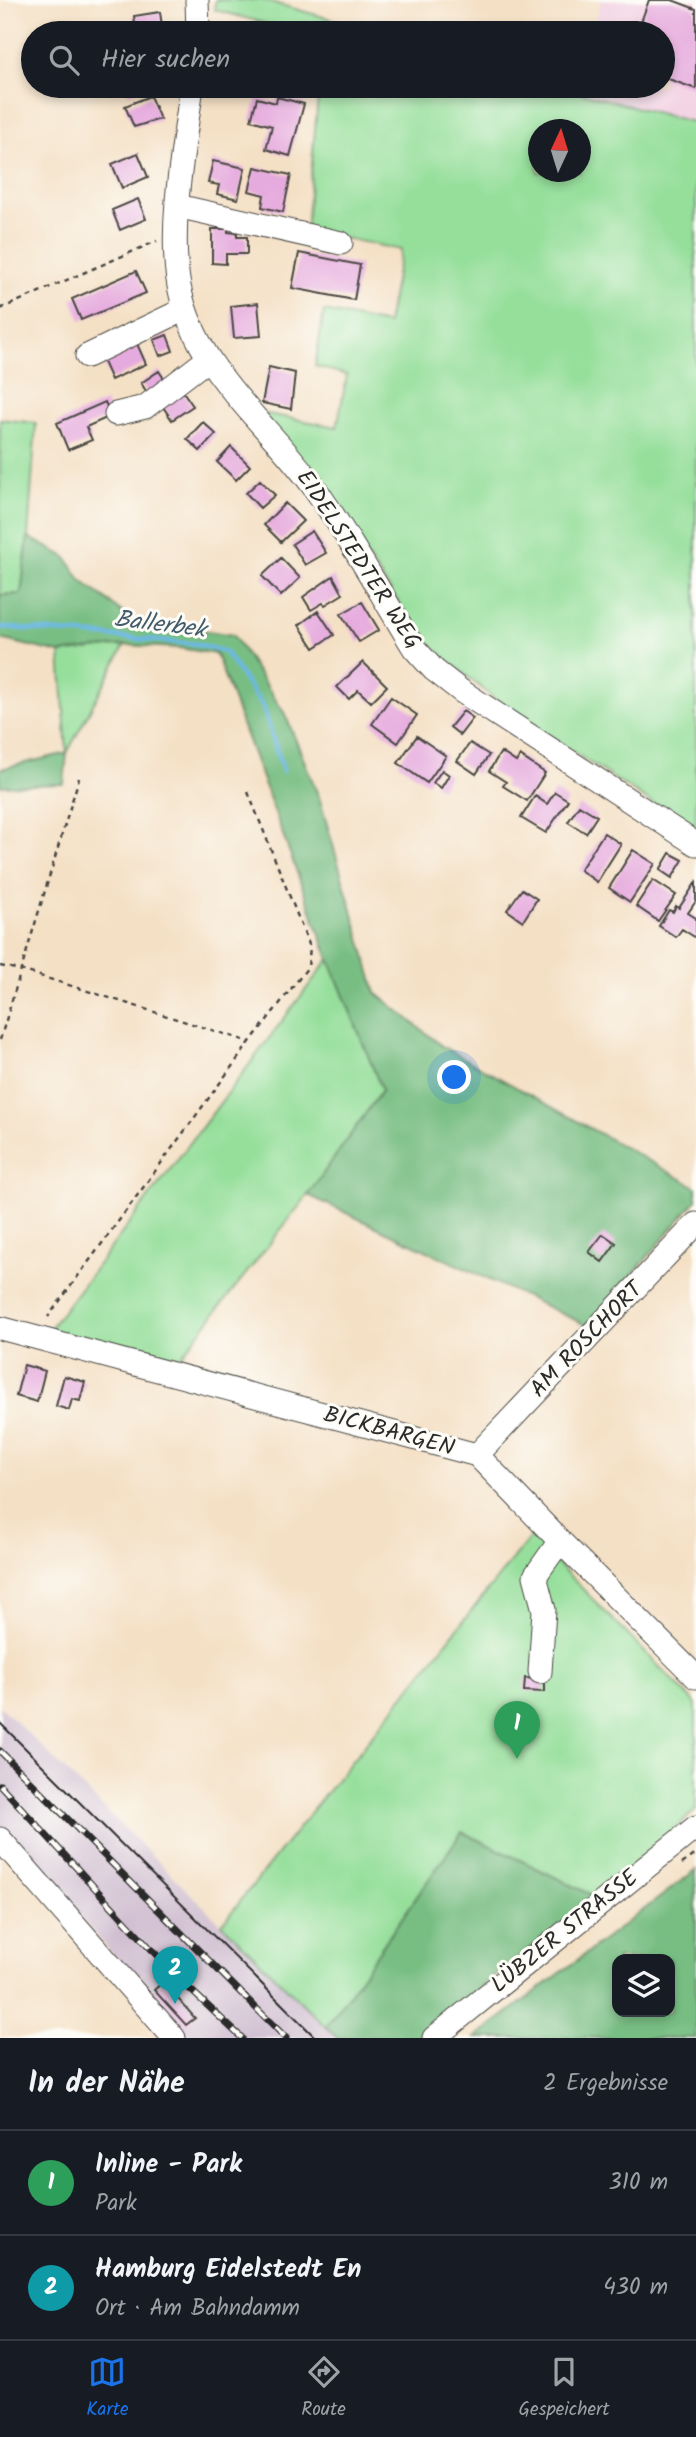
<!DOCTYPE html>
<html lang="de">
<meta charset="utf-8">
<style>
body{margin:0;font-family:Kalam,sans-serif;background:#242831;color:#f1f3f6}
.controls{position:absolute;right:21px;bottom:21px;display:grid;overflow:hidden;border-radius:14px;box-shadow:0 4px 10px #0003}
.controls button{width:63px;height:63px;display:grid;place-items:center;padding:0;border:0;border-bottom:2px solid #363941;background:#171b24;color:#f1f3f6;font:35px sans-serif}
.compass{position:absolute;left:528px;top:119px;width:63px;height:63px;border-radius:50%;background:#171b24;box-shadow:0 4px 10px #0003;rotate:4deg}
.you{position:absolute;left:455px;top:1078px;width:24px;height:24px;margin:-18px;border:5px solid #fff;border-radius:50%;background:#1a73e8;box-shadow:0 0 0 10px #1a73e833}
.badge{display:grid;place-items:center;width:46px;height:46px;border-radius:50%;background:#1a73e8;color:#fff;font-size:23px;font-weight:700}
.pin{position:absolute;translate:-50% -58px;filter:drop-shadow(0 2px 4px #0008)}
.pin::after{content:'';position:absolute;top:37px;width:24px;height:21px;background:inherit;clip-path:polygon(0 0,100% 0,50% 100%)}
.list{margin:0;padding:0;list-style:none}
h2{display:flex;justify-content:space-between;align-items:center;height:91px;margin:0;padding:0 28px;font-size:30px}
h2 small{font-size:23px;font-weight:400;color:#9ea1a6}
.list li{display:grid;grid-template-columns:46px 1fr auto;gap:21px;align-items:center;box-sizing:border-box;height:105px;padding:0 28px;border-top:2px solid #363941}
.list b{display:block;font-size:26px;white-space:nowrap}
.list p{margin:0;font-size:23px;white-space:nowrap;color:#9ea1a6}
.list em{font-size:23px;font-style:normal;color:#9ea1a6}
.icon{flex:none;width:38px;height:38px;fill:none;stroke:currentColor;stroke-width:2;stroke-linecap:round;stroke-linejoin:round}
.map{position:relative;flex:none;width:696px;height:2038px;overflow:hidden}
.search{position:absolute;background:#171b24;box-shadow:0 4px 10px #0003;left:21px;right:21px;top:21px;height:77px;display:flex;align-items:center;gap:18px;box-sizing:border-box;padding:0 24px;border-radius:38px;color:#9ea1a6;font-size:26px}
.sheet{height:301px;background:#171b24}
nav{display:flex;justify-content:space-around;align-items:center;box-sizing:border-box;height:98px;border-top:2px solid #363941;background:#171b24;font-size:19px;color:#9ea1a6}
nav a{display:grid;justify-items:center;gap:4px}
nav .on{color:#1a73e8}
.map>svg:first-child{display:block}
.built{fill:#f2cfe2}
.industrial{fill:#cfbdd0}
.green{fill:#96df9b;stroke:#608563;stroke-width:2;fill-rule:evenodd}
.forest{fill:#78be83;stroke:#527457;stroke-width:2;fill-rule:evenodd}
.lines{fill:none;stroke-linecap:round;stroke-linejoin:round}
.stream{stroke:#6cb8e5;stroke-width:4.5}
.building{fill:#e6abde}
.minor-casing{stroke:#494642;stroke-width:25}
.path{stroke:#494642;stroke-width:2.5;stroke-dasharray:5 5;stroke-linecap:butt}
.minor{stroke:#fff;stroke-width:23}
.tram{stroke:#2b2b2b;stroke-width:2}
.rail-casing{stroke:#2b2b2b;stroke-width:7}
.rail{stroke:#fdfcf7;stroke-width:4.5;stroke-dasharray:13;stroke-linecap:butt}
.labels{text-anchor:middle;dominant-baseline:central;stroke-width:6;stroke-linejoin:round;paint-order:stroke}
.street-label{font-size:23px;fill:#2b2b2b;stroke:#fdfcf7}
.water-label{font-size:24px;font-style:italic;fill:#425c6c;stroke:#fdfcf7}
</style>
<div class="map">
<svg width="696" height="2038" viewBox="0 0 696 2038">
<rect width="100%" height="100%" fill="#fdfcf7"/>
<filter id="ink" filterUnits="userSpaceOnUse"><feTurbulence type="fractalNoise" baseFrequency=".0143" numOctaves="2"/><feDisplacementMap in="SourceGraphic" scale="14" xChannelSelector="R" yChannelSelector="G"/><feConvolveMatrix kernelMatrix="1 2 1 2 8 2 1 2 1" color-interpolation-filters="sRGB"/></filter>
<filter id="wash" filterUnits="userSpaceOnUse"><feTurbulence type="fractalNoise" baseFrequency=".00686" numOctaves="4" result="noise"/><feDisplacementMap in="SourceGraphic" scale="28" xChannelSelector="R" yChannelSelector="G"/><feGaussianBlur stdDeviation="1.57" result="paint"/><feColorMatrix in="noise" values="0 0 0 0 0 0 0 0 0 0 0 0 0 0 0 0 0 1.4 0 .05"/><feComposite in="paint" operator="in"/></filter>
<g filter="url(#wash)">
<rect width="100%" height="100%" fill="#f4e0c5"/>
<path class="built" d="M602 0H696V123L571 91 573 86H663V33H591Z"/>
<path class="industrial" d="M0 1706 326 2027 337 2038H185L0 1825Z"/>
<path class="green" d="M215 0H263L381 33H303L215 10Z
M319 86H555L696 123V832L503 706 425 641 352 534 262 413 337 427 347 375 315 366 324 311 387 324 401 250 306 230ZM538 130H580V172H538Z
M0 419 36 423 28 537 21 594 0 595Z
M125 645 67 753 60 653Z
M329 959 382 1090 308 1195 174 1365 48 1331Z
M535 1531 550 1556 696 1704V1810L596 1897 462 1832 326 2027 222 1924Z"/>
<path class="forest" d="M28 537 66 557 81 580 132 620 233 635 285 714 319 797 376 993 442 1046 696 1187V1201L588 1326 308 1195 382 1090 329 959 216 654 179 648 125 645 60 653 0 639V595L21 594Z
M67 753 64 784 0 786V769Z
M462 1832 596 1897 416 2038H337L326 2027Z
M696 1870V2038H475ZM617 1959H670V2012H617Z"/>
<g class="lines">
<path class="stream" d="M0 627 196 644 225 652 263 707 283 771"/>
</g>
<g id="blocks">
<path class="building" d="M649 0H672L696 9V89L663 77V33H637Z
M160 12 163 33H136L134 16Z
M122 26 123 33H103V29Z
M125 86H146L129 94Z
M275 86H299L297 93Z
M150 96 160 119 134 127 125 106Z
M277 97 304 104 290 156 266 149 272 126 251 120 257 98 276 103Z
M138 153 148 177 122 188 112 164Z
M213 161 245 168 238 199 217 194 219 185 208 183Z
M255 167 291 175 283 212 262 207 264 195 249 191Z
M138 199 146 219 120 230 112 210Z
M212 229H228V232L237 233V237H247V254H226V264L212 263Z
M299 253 360 265 354 300 292 288Z
M136 271 146 293 81 320 72 299Z
M258 303 261 336 234 338 231 306Z
M167 335 173 351 160 356 154 340Z
M134 337 146 364 111 380 99 353Z
M269 367 295 373 291 409 262 403Z
M159 371 170 388 151 399 141 383Z
M182 390 193 406 172 420 161 404Z
M105 402 111 416 86 427 92 440 68 450 57 423Z
M203 422 216 434 200 451 187 439Z
M231 447 250 466 236 480 217 462Z
M260 480 275 495 260 508 246 493Z
M285 503 303 521 281 542 264 525Z
M312 531 326 553 305 565 292 544Z
M281 558 300 578 281 596 262 576Z
M333 576 343 594 325 605 323 603 311 610 303 597Z
M362 602 379 630 359 642 341 614Z
M318 611 334 635 314 648 299 625Z
M363 662 387 686 371 702 358 690 349 699 337 687Z
M391 697 417 715 398 743 372 724Z
M463 711 473 718 460 735 450 727Z
M417 736 446 756 427 783 398 763Z
M470 743 489 755 476 774 457 761Z
M501 752 516 762 520 756 545 773 527 801 503 786 506 782 489 771Z
M442 770 449 775 441 788 433 783Z
M555 792 568 800 546 833 521 818 535 796 547 804Z
M579 805 597 816 586 833 568 822Z
M604 833 621 844 597 882 580 870Z
M633 850 655 864 630 902 609 888Z
M670 853 683 860 672 878 660 870Z
M653 880 676 895 658 921 636 906Z
M696 882V901L688 913 696 918V938L682 929 676 937 659 926 669 910 673 912 676 906 679 908Z
M522 889 537 899 523 921 507 910Z
M603 1234 616 1243 602 1262 589 1252Z
M24 1365 45 1371 37 1402 16 1396Z
M64 1376 85 1382 80 1401 72 1399 69 1410 56 1406Z
M525 1678 544 1680V1692L524 1691Z
M163 1982 195 2018 186 2025 154 1990Z"/>
</g>
</g>
<g filter="url(#ink)">
<use href="#blocks" fill-opacity="0" stroke="#494642" stroke-width="2"/>
<g class="lines">
<defs>
<path id="minor" d="M197 0 198 33
M192 86C184 146 168 227 179 286 196 373 268 422 316 490 352 541 382 596 414 648L434 670 461 691 696 844
M177 206 341 243
M87 356 185 309
M116 414 145 407 208 359
M0 1328 477 1455 560 1541 696 1677
M477 1455 696 1224
M540 1672 544 1610 535 1576 560 1541
M0 1839 174 2038
M434 2038 696 1827"/>
</defs>
<use href="#minor" class="minor-casing"/>
<path class="path" d="M0 309 157 241
M248 792 310 947 308 967 250 1042
M0 966 21 970 250 1042 48 1317
M0 1040 79 778
M682 1864 696 1854"/>
<use href="#minor" class="minor"/>
<path class="tram" d="M0 1723 316 2038"/>
<defs>
<path id="rail" d="M0 1751 286 2038
M0 1785 177 1977 242 2038"/>
</defs>
<use href="#rail" class="rail-casing"/>
<use href="#rail" class="rail"/>
</g>
</g>
<g class="labels">
<g class="street-label">
<text transform="translate(358 560) rotate(57)">EIDELSTEDTER WEG</text>
<text transform="translate(587 1340) rotate(-46)">AM ROSCHORT</text>
<text transform="translate(389 1432) rotate(15)">BICKBARGEN</text>
<text transform="translate(565 1932) rotate(-39)">LÜBZER STRASSE</text>
</g>
<g class="water-label">
<text transform="translate(160 625) rotate(7)">Ballerbek</text>
</g>
</g>
</svg>
<div class="controls">
<button><svg class="icon" aria-label="layers" viewBox="0 0 24 24"><path d="M12 4l9 5-9 5-9-5zM3 14l9 5 9-5"/></svg></button>
</div>
<svg class="compass" viewBox="-18 -18 36 36"><path d="M0-13l5 13h-10z" fill="#e53935"/><path d="M0 13l5-13h-10z" fill="#9ea1a6"/></svg>
<div class="you"></div>
<div class="pin badge" style="left:517px;top:1759px;background:#2e9e5b">1</div>
<div class="pin badge" style="left:175px;top:2004px;background:#0f9aa8">2</div>
<div class="search"><svg class="icon" aria-label="search" viewBox="0 0 24 24"><circle cx="10" cy="10" r="6"/><path d="M15 15l6 6"/></svg>Hier suchen</div>
</div>
<section class="sheet">
<h2>In der Nähe<small>2 Ergebnisse</small></h2>
<ul class="list">
<li><span class="badge" style="background:#2e9e5b">1</span><div><b>Inline - Park</b><p>Park</p></div><em>310 m</em></li>
<li><span class="badge" style="background:#0f9aa8">2</span><div><b>Hamburg Eidelstedt En</b><p>Ort · Am Bahndamm</p></div><em>430 m</em></li>
</ul>
</section>
<nav>
<a class="on"><svg class="icon" aria-label="map" viewBox="0 0 24 24"><path d="M3 6l6-2 6 2 6-2v14l-6 2-6-2-6 2zM9 4v14M15 6v14"/></svg>Karte</a>
<a><svg class="icon" aria-label="directions" viewBox="0 0 24 24"><path d="M12 3l9 9-9 9-9-9zM9 14v-3h6M13 9l2 2-2 2"/></svg>Route</a>
<a><svg class="icon" aria-label="saved" viewBox="0 0 24 24"><path d="M7 4h10v16l-5-4-5 4z"/></svg>Gespeichert</a>
</nav>
